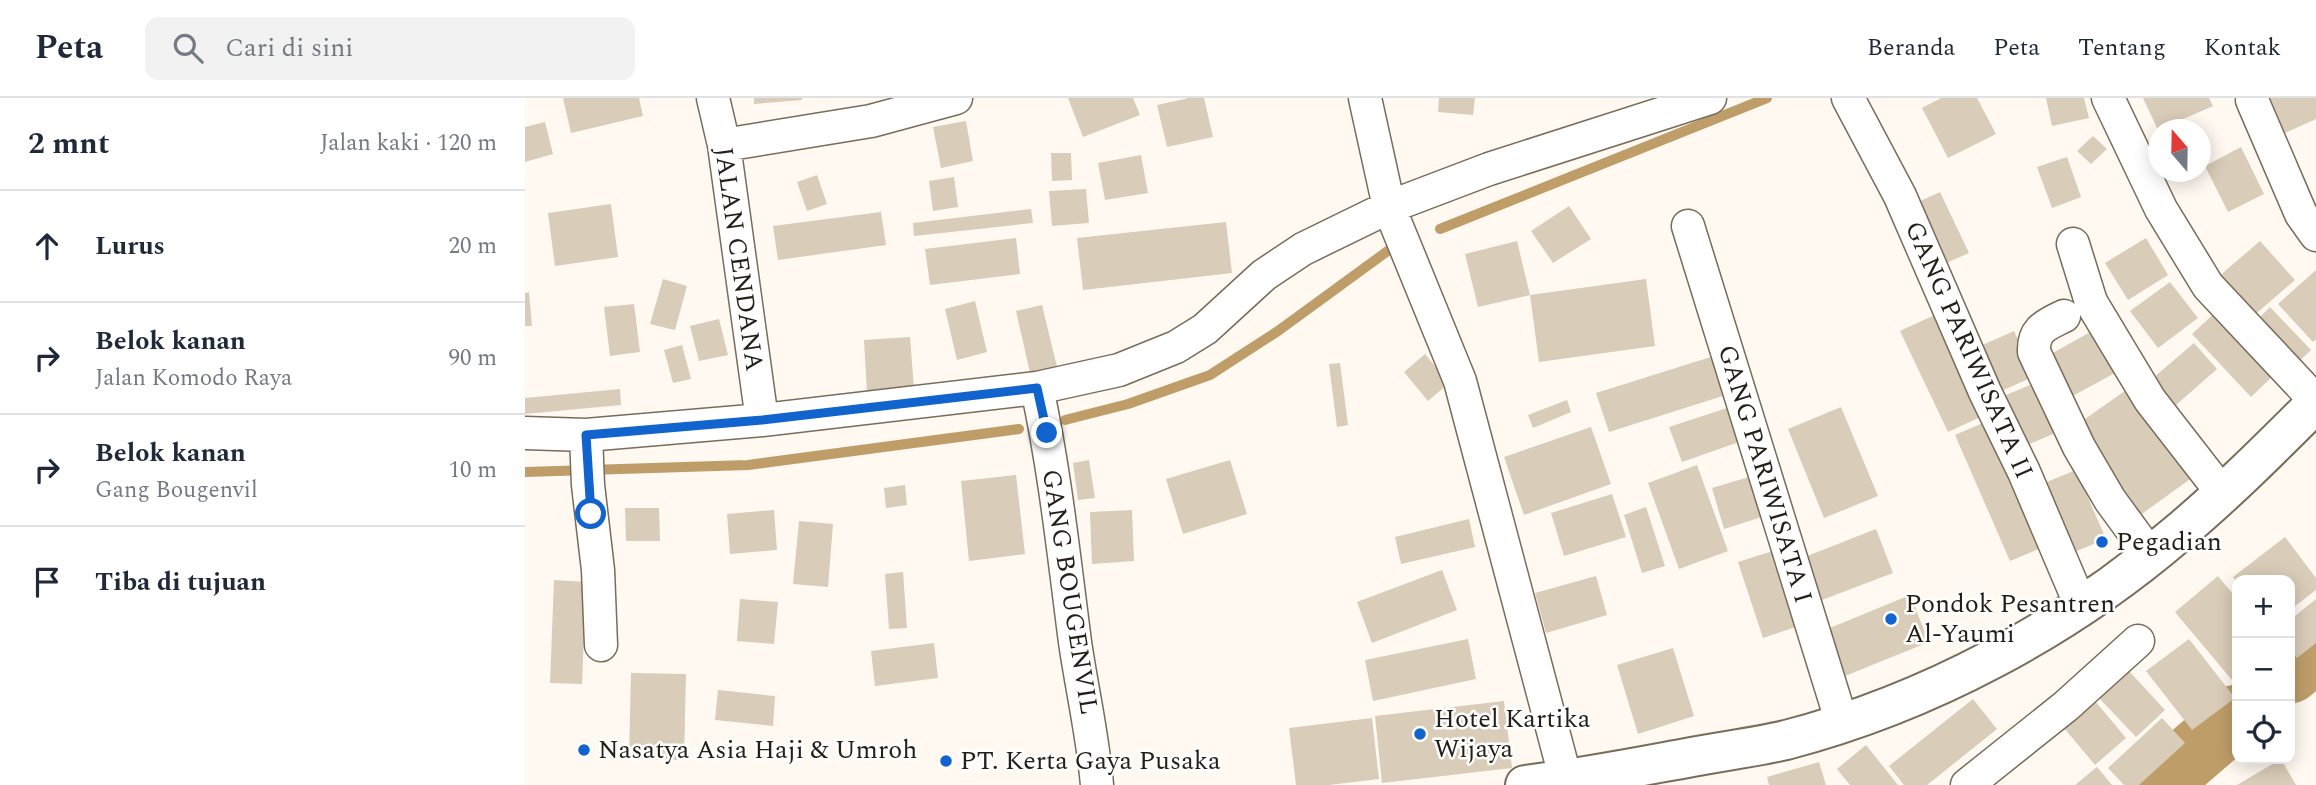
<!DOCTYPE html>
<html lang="id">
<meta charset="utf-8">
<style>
body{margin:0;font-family:Spectral,serif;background:#f2f2f3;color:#1f2937}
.controls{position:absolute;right:21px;bottom:21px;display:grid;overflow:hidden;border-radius:14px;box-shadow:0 4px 18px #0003}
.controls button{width:63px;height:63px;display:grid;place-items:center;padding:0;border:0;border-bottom:2px solid #e0e1e3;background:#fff;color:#1f2937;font:35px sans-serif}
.compass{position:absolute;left:1623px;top:21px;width:63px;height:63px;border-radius:50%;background:#fff;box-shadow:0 4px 18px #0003;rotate:340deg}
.stop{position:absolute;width:21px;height:21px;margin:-16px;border:5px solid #1163cd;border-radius:50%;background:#fff}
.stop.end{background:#1163cd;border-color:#fff;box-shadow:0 2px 7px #0008}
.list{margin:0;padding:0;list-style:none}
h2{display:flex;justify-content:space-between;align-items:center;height:91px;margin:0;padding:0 28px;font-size:30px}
h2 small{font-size:23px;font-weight:400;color:#747a83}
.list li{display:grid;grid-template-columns:46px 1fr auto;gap:21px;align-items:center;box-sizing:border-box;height:112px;padding:0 28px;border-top:2px solid #e0e1e3}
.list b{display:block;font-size:26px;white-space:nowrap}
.list p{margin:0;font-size:23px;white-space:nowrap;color:#747a83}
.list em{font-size:23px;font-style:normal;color:#747a83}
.icon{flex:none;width:38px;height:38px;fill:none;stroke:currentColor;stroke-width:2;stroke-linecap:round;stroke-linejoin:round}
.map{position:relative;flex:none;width:1791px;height:687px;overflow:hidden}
header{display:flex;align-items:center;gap:42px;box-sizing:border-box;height:98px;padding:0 35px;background:#fff;border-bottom:2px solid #e0e1e3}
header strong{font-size:33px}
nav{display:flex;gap:38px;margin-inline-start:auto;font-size:24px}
.search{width:490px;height:63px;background:#f2f2f3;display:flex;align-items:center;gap:18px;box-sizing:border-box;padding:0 24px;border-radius:14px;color:#747a83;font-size:26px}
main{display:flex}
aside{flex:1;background:#fff}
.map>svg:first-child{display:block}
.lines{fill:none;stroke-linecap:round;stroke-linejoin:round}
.stream{stroke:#be9d69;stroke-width:10}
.river{stroke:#be9d69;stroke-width:63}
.building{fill:#d9ccb8}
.minor-casing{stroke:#786c5a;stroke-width:35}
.tertiary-casing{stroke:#786c5a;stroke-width:42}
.minor{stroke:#fff;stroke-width:32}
.tertiary{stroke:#fff;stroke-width:38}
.route{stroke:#1163cd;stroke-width:9}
.poi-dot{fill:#1163cd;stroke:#fff;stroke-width:2.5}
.labels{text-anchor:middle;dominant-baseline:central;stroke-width:5;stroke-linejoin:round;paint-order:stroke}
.street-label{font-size:26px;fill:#241f17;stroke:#fff}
.poi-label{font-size:26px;fill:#241f17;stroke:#fff;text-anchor:start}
</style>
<header>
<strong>Peta</strong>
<div class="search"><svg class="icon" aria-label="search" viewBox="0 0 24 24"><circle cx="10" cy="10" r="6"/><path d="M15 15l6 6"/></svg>Cari di sini</div>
<nav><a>Beranda</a><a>Peta</a><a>Tentang</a><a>Kontak</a></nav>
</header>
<main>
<aside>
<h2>2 mnt<small>Jalan kaki · 120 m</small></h2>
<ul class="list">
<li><svg class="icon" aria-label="ahead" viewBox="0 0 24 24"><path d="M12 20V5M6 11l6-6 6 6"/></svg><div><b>Lurus</b></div><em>20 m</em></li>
<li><svg class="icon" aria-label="right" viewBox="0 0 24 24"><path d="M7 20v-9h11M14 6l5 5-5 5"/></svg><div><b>Belok kanan</b><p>Jalan Komodo Raya</p></div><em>90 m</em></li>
<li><svg class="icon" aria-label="right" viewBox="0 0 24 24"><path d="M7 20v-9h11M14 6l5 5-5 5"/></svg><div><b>Belok kanan</b><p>Gang Bougenvil</p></div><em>10 m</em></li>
<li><svg class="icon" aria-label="arrive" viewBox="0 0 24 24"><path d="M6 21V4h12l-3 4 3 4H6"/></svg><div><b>Tiba di tujuan</b></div></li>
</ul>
</aside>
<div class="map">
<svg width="1791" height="687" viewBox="0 0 1791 687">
<rect width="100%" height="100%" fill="#fff9f1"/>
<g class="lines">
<path class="stream" d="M915 131 1242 0
M540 322 603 306 685 277 753 233 864 152
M0 374 223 367 494 331"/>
<path class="river" d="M1765 574 1791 551
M1632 687 1712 618"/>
</g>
<path class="building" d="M38 0H114L118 18 46 35Z
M229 0H277V2L229 6Z
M543 0H608L615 17 558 39Z
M664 0H679L688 39 642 49 632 7Z
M914 0H950L948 17 913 14Z
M1416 0H1452L1471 36 1423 60 1397 10Z
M1521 0H1559L1564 20 1527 28Z
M1618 0H1684L1688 8 1633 32Z
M1745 0H1791V21L1760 35Z
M441 23 448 63 416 70 408 29Z
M20 24 28 56 0 64V29Z
M1568 38 1582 51 1566 66 1552 53Z
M1716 49 1739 96 1703 114 1680 68Z
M526 55H546L547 82 527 83Z
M616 57 623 95 580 102 573 65Z
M1542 59 1556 99 1527 110 1512 69Z
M292 77 302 106 282 113 272 84Z
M429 79 433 109 408 113 404 83Z
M561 91 564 125 527 128 524 93Z
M1415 94 1444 155 1421 165 1393 104Z
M86 106 93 159 30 168 23 115Z
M1044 108 1066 141 1028 165 1006 133Z
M506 111 508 125 389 138 388 125Z
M356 114 361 147 253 162 248 128Z
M701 124 707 175 558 192 552 140Z
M491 140 495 176 405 187 400 151Z
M1621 140 1643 177 1603 202 1580 165Z
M992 143 1005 197 953 209 940 156Z
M1735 143 1770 182 1726 220 1692 180Z
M1791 172V241L1788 244 1753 206Z
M138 181 162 188 150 232 125 226Z
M1121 181 1130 248 1014 264 1005 197Z
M1645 184 1673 220 1633 250 1605 213Z
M4 194 7 228H0V195Z
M450 203 462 254 432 262 420 211Z
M109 206 115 254 85 258 79 209Z
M517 207 533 273 506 279 491 213Z
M1745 209 1786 252 1767 270 1727 227Z
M1694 211 1753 273 1726 299 1667 236Z
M1416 214 1464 315 1423 334 1375 233Z
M194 221 203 257 174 263 165 228Z
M1489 233 1510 278 1467 297 1446 252Z
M1567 233 1590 275 1542 301 1519 260Z
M385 239 389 291 342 295 339 242Z
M1669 245 1692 271 1651 307 1628 280Z
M157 247 166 281 148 285 139 252Z
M900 256 924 285 903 303 879 274Z
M1192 257 1204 296 1084 334 1071 295Z
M815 265 823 327 812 329 804 266Z
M1514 283 1535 333 1495 350 1474 300Z
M1604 290 1668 379 1614 418 1550 328Z
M95 291 96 307 0 316V300Z
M1042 302 1046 314 1008 330 1003 317Z
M1205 309 1217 343 1157 364 1144 329Z
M1316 309 1353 398 1299 420 1263 331Z
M1467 321 1523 447 1485 463 1430 337Z
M1066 329 1086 386 999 417 979 359Z
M564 362 570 400 553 402 548 365Z
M705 362 722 416 658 436 641 381Z
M1172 367 1203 453 1154 471 1123 385Z
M1551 372 1581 441 1542 457 1512 388Z
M1234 376 1246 416 1199 431 1187 390Z
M491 377 500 456 444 463 436 383Z
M380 387 382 407 361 410 359 390Z
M1087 396 1101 439 1039 458 1026 415Z
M1121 409 1140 468 1117 475 1099 417Z
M100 410H134L135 443H101Z
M249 412 252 452 205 456 202 416Z
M607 412 609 463 567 466 565 414Z
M944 421 950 449 876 466 870 439Z
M274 423 308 426 303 489 268 486Z
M1351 431 1368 475 1289 505 1272 462Z
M1760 439 1791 480V492L1765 512V482H1712V485L1708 479Z
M1254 451 1279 526 1238 540 1213 464Z
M917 472 932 512 847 545 832 504Z
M378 474 382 530 364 531 360 476Z
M1071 478 1082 517 1021 535 1010 495Z
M1693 478 1712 501V588L1650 514Z
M29 482 61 484 57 586 25 585Z
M1385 497 1404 544 1320 578 1300 532Z
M215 501 253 504 249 546 212 543Z
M1791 501V545L1772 560 1765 550V522Z
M943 541 951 581 848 603 840 562Z
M1664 541 1710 600 1667 632 1621 573Z
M409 545 413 580 350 588 346 553Z
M1148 550 1169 618 1113 636 1092 567Z
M1604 573 1640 612 1611 639 1574 600Z
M106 575 161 576 159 662 104 661Z
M193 592 250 598 248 628 190 622Z
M1448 601 1472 631 1402 687H1379L1364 668Z
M979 603 987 670 857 685 850 618Z
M1570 603 1601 640 1570 667 1539 630Z
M847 620 854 681 804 687H771L764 630Z
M1637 620 1660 645 1614 687H1599L1583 670Z
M1341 647 1373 687H1325L1312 671Z
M1756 661 1771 687H1712Z
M1294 664 1301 687H1244L1242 679Z
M1572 669 1587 687H1550Z"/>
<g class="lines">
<defs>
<path id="minor" d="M188 0 199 47 237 322
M840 0 864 109 935 283 1041 682
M1323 0 1375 98 1460 294 1499 374 1556 508
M1583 0 1636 111 1683 188 1791 303
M1727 2 1776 116 1791 137
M199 47 346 23 431 0
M1163 128 1317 625
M1548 146 1566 204 1599 259 1625 302 1698 396
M1539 218C1521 227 1508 231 1509 254L1554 349 1585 402 1626 458
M512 290C530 374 539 459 550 544 557 592 568 639 572 687
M0 335 61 337 237 322 512 290 594 272 651 249 680 231 739 177 778 151 864 109 964 71 1185 0
M61 337 63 387 73 472 76 547
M1442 687 1541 608 1613 543"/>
<path id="tertiary" d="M1000 687C1056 680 1112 669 1167 659 1198 653 1231 649 1261 642 1403 605 1541 531 1652 436 1701 395 1746 350 1791 305"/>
</defs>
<use href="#minor" class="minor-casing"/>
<use href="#tertiary" class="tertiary-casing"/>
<use href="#minor" class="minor"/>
<use href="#tertiary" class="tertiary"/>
</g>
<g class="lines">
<path class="route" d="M66 416 61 337 237 322 512 290 522 335"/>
</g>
<g class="poi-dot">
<circle cx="1577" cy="444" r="7"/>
<circle cx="1366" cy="521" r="7"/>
<circle cx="895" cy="636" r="7"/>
<circle cx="59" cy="652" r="7"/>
<circle cx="421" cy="663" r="7"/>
</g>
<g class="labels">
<g class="street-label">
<text transform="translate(214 161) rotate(82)">JALAN CENDANA</text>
<text transform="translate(1444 252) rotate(66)">GANG PARIWISATA II</text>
<text transform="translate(1240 376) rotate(73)">GANG PARIWISATA I</text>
<text transform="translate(545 494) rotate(81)">GANG BOUGENVIL</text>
</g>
<g class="poi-label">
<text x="1591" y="444">Pegadian</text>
<text x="1380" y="506">Pondok Pesantren<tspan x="1380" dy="30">Al-Yaumi</tspan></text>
<text x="909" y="621">Hotel Kartika<tspan x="909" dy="30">Wijaya</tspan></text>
<text x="73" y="652">Nasatya Asia Haji &amp; Umroh</text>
<text x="435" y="663">PT. Kerta Gaya Pusaka</text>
</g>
</g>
</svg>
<div class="controls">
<button>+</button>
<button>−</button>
<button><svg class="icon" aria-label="locate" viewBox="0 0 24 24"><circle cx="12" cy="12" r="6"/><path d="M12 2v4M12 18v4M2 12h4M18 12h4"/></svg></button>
</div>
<svg class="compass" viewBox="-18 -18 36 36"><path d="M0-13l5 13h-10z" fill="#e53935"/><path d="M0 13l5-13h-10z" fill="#747a83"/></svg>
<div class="stop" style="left:66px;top:416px"></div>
<div class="stop end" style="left:522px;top:335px"></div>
</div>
</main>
